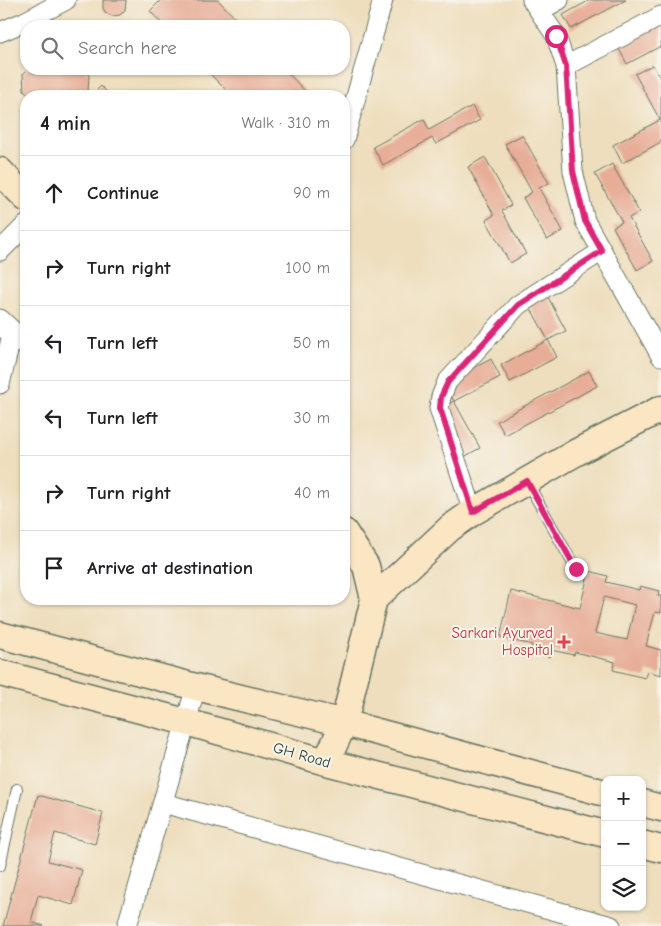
<!DOCTYPE html>
<meta charset="utf-8">
<style>
body{margin:0;font-family:"Comic Neue",sans-serif;background:#f6f6f6;color:#202124}
.controls{position:absolute;right:15px;bottom:15px;display:grid;overflow:hidden;border-radius:10px;box-shadow:0 1px 4px #0004}
.controls button{width:45px;height:45px;display:grid;place-items:center;padding:0;border:0;border-bottom:1px solid #e0e0e0;background:#fff;color:#202124;font:25px sans-serif}
.stop{position:absolute;width:15px;height:15px;margin:-11px;border:4px solid #db2777;border-radius:50%;background:#fff}
.stop.end{background:#db2777;border-color:#fff;box-shadow:0 1px 5px #0008}
.list{margin:0;padding:0;list-style:none}
h2{display:flex;justify-content:space-between;align-items:center;height:65px;margin:0;padding:0 20px;font-size:21px}
h2 small{font-size:16px;font-weight:400;color:#757577}
.list li{display:grid;grid-template-columns:32px 1fr auto;gap:15px;align-items:center;box-sizing:border-box;height:75px;padding:0 20px;border-top:1px solid #e0e0e0}
.list b{display:block;font-size:19px;white-space:nowrap}
.list em{font-size:16px;font-style:normal;color:#757577}
.icon{flex:none;width:28px;height:28px;fill:none;stroke:currentColor;stroke-width:2;stroke-linecap:round;stroke-linejoin:round}
.map{position:relative;flex:none;width:661px;height:926px;overflow:hidden}
.search{position:absolute;background:#fff;box-shadow:0 1px 4px #0004;left:20px;top:20px;width:330px;height:55px;display:flex;align-items:center;gap:12px;box-sizing:border-box;padding:0 18px;border-radius:20px;color:#757577;font-size:19px}
.panel{position:absolute;background:#fff;box-shadow:0 1px 4px #0004;left:20px;top:90px;width:330px;height:515px;border-radius:20px}
.map>svg:first-child{display:block}
.building{fill:#e7ad97;fill-rule:evenodd}
.lines{fill:none;stroke-linecap:round;stroke-linejoin:round}
.lane-casing{stroke:#677564;stroke-width:12}
.street-casing{stroke:#677564;stroke-width:21}
.secondary-casing{stroke:#677564;stroke-width:29}
.lane{stroke:#fff;stroke-width:10}
.street{stroke:#fff;stroke-width:19}
.secondary{stroke:#fbe6c4;stroke-width:26}
.route{stroke:#db2777;stroke-width:6}
.health-dot{fill:#e0444e;stroke:#f7f3e8;stroke-width:2}
.labels{text-anchor:middle;dominant-baseline:central;stroke-width:4;stroke-linejoin:round;paint-order:stroke}
.health-label{font-size:15px;fill:#be3a42;stroke:#f7f3e8;text-anchor:end}
.street-label{font-size:15px;fill:#1f3d34;stroke:#f7f3e8}
</style>
<div class="map">
<svg width="661" height="926" viewBox="0 0 661 926">
<rect width="100%" height="100%" fill="#f7f3e8"/>
<filter id="ink" filterUnits="userSpaceOnUse"><feTurbulence type="fractalNoise" baseFrequency=".02" numOctaves="2"/><feDisplacementMap in="SourceGraphic" scale="10" xChannelSelector="R" yChannelSelector="G"/><feConvolveMatrix kernelMatrix="1 2 1 2 8 2 1 2 1" color-interpolation-filters="sRGB"/></filter>
<filter id="wash" filterUnits="userSpaceOnUse"><feTurbulence type="fractalNoise" baseFrequency=".0096" numOctaves="4" result="noise"/><feDisplacementMap in="SourceGraphic" scale="20" xChannelSelector="R" yChannelSelector="G"/><feGaussianBlur stdDeviation="1.12" result="paint"/><feColorMatrix in="noise" values="0 0 0 0 0 0 0 0 0 0 0 0 0 0 0 0 0 1.4 0 .05"/><feComposite in="paint" operator="in"/></filter>
<g filter="url(#wash)">
<rect width="100%" height="100%" fill="#eedebd"/>
<g id="blocks">
<path class="building" d="M103 0H126L125 10 120 15 112 16 105 12 103 8Z
M161 0H218L243 26H164L150 11Z
M590 0H626L571 29 563 15Z
M661 23V46L627 64 618 47Z
M653 65 661 80V142L622 163 613 145 660 120 635 74Z
M28 69H82L89 75 88 92 84 96H30L24 90 23 74Z
M205 69H284L310 96H232Z
M101 86 111 96H91Z
M472 106 480 120 436 144 432 138 383 165 373 147 424 119 429 130Z
M522 135 549 183 539 188 563 231 547 240 523 198 532 192 505 144Z
M485 157 511 205 502 211 526 254 510 263 486 220 494 215 468 167Z
M612 164 639 212 629 218 653 261 637 270 613 227 622 222 595 174Z
M541 284 566 331 548 340 557 357 510 382 501 365 548 340 523 294Z
M491 359 500 377 454 401 444 384Z
M589 371 597 386 505 435 497 421Z
M454 401 480 448 462 458 437 411Z
M589 571 608 576 606 582 639 590 640 586 659 591 658 596H661V613L655 612 646 646 661 650V675L647 671 645 678 613 670 615 662 575 652 574 655 551 650 549 657 530 652 532 645 500 637 511 591 580 608ZM604 597 635 605 627 640 595 633Z
M38 795 103 813 95 844 55 833 48 861 82 870 73 905 38 895 31 922 44 926H3Z"/>
</g>
</g>
<g filter="url(#ink)">
<use href="#blocks" fill-opacity="0" stroke="#677564" stroke-width="1"/>
<g class="lines">
<defs>
<path id="lane" d="M527 482 576 569
M0 866 17 789"/>
<path id="street" d="M532 0 556 36 566 66 573 171 585 221 661 356
M539 11 559 0
M0 32 24 22 66 0
M566 66 661 16
M344 140 383 0
M0 251 26 225
M0 319 13 331 0 384
M4 329 13 331 26 346
M473 512 439 408 441 397 447 382 518 305 602 251
M163 803 611 926
M127 926 196 687"/>
<path id="secondary" d="M0 171 26 198
M374 599 450 528 473 512 577 452 661 409
M0 635 196 687 344 723 605 793
M0 673 186 722 326 762 605 834
M326 762 344 723 374 599 366 566 344 532
M642 803 661 808
M642 844 661 849"/>
</defs>
<use href="#lane" class="lane-casing"/>
<use href="#street" class="street-casing"/>
<use href="#secondary" class="secondary-casing"/>
<use href="#lane" class="lane"/>
<use href="#street" class="street"/>
<use href="#secondary" class="secondary"/>
</g>
</g>
<g class="lines" filter="url(#ink)">
<path class="route" d="M556 36 566 66 573 171 585 221 602 251 518 305 448 382 441 397 440 408 473 512 527 481 576 569"/>
</g>
<path class="health-dot" d="M561.5 634.5h5v5h5v5h-5v5h-5v-5h-5v-5h5z"/>
<g class="labels">
<g class="health-label">
<text x="553" y="633">Sarkari Ayurved<tspan x="553" dy="17">Hospital</tspan></text>
</g>
<g class="street-label">
<text transform="translate(302 755) rotate(16)">GH Road</text>
</g>
</g>
</svg>
<div class="controls">
<button>+</button>
<button>−</button>
<button><svg class="icon" aria-label="layers" viewBox="0 0 24 24"><path d="M12 4l9 5-9 5-9-5zM3 14l9 5 9-5"/></svg></button>
</div>
<div class="stop" style="left:556px;top:36px"></div>
<div class="stop end" style="left:576px;top:569px"></div>
<div class="search"><svg class="icon" aria-label="search" viewBox="0 0 24 24"><circle cx="10" cy="10" r="6"/><path d="M15 15l6 6"/></svg>Search here</div>
<section class="panel">
<h2>4 min<small>Walk · 310 m</small></h2>
<ul class="list">
<li><svg class="icon" aria-label="ahead" viewBox="0 0 24 24"><path d="M12 20V5M6 11l6-6 6 6"/></svg><div><b>Continue</b></div><em>90 m</em></li>
<li><svg class="icon" aria-label="right" viewBox="0 0 24 24"><path d="M7 20v-9h11M14 6l5 5-5 5"/></svg><div><b>Turn right</b></div><em>100 m</em></li>
<li><svg class="icon" aria-label="left" viewBox="0 0 24 24"><path d="M17 20v-9H6M10 6l-5 5 5 5"/></svg><div><b>Turn left</b></div><em>50 m</em></li>
<li><svg class="icon" aria-label="left" viewBox="0 0 24 24"><path d="M17 20v-9H6M10 6l-5 5 5 5"/></svg><div><b>Turn left</b></div><em>30 m</em></li>
<li><svg class="icon" aria-label="right" viewBox="0 0 24 24"><path d="M7 20v-9h11M14 6l5 5-5 5"/></svg><div><b>Turn right</b></div><em>40 m</em></li>
<li><svg class="icon" aria-label="arrive" viewBox="0 0 24 24"><path d="M6 21V4h12l-3 4 3 4H6"/></svg><div><b>Arrive at destination</b></div></li>
</ul>
</section>
</div>
